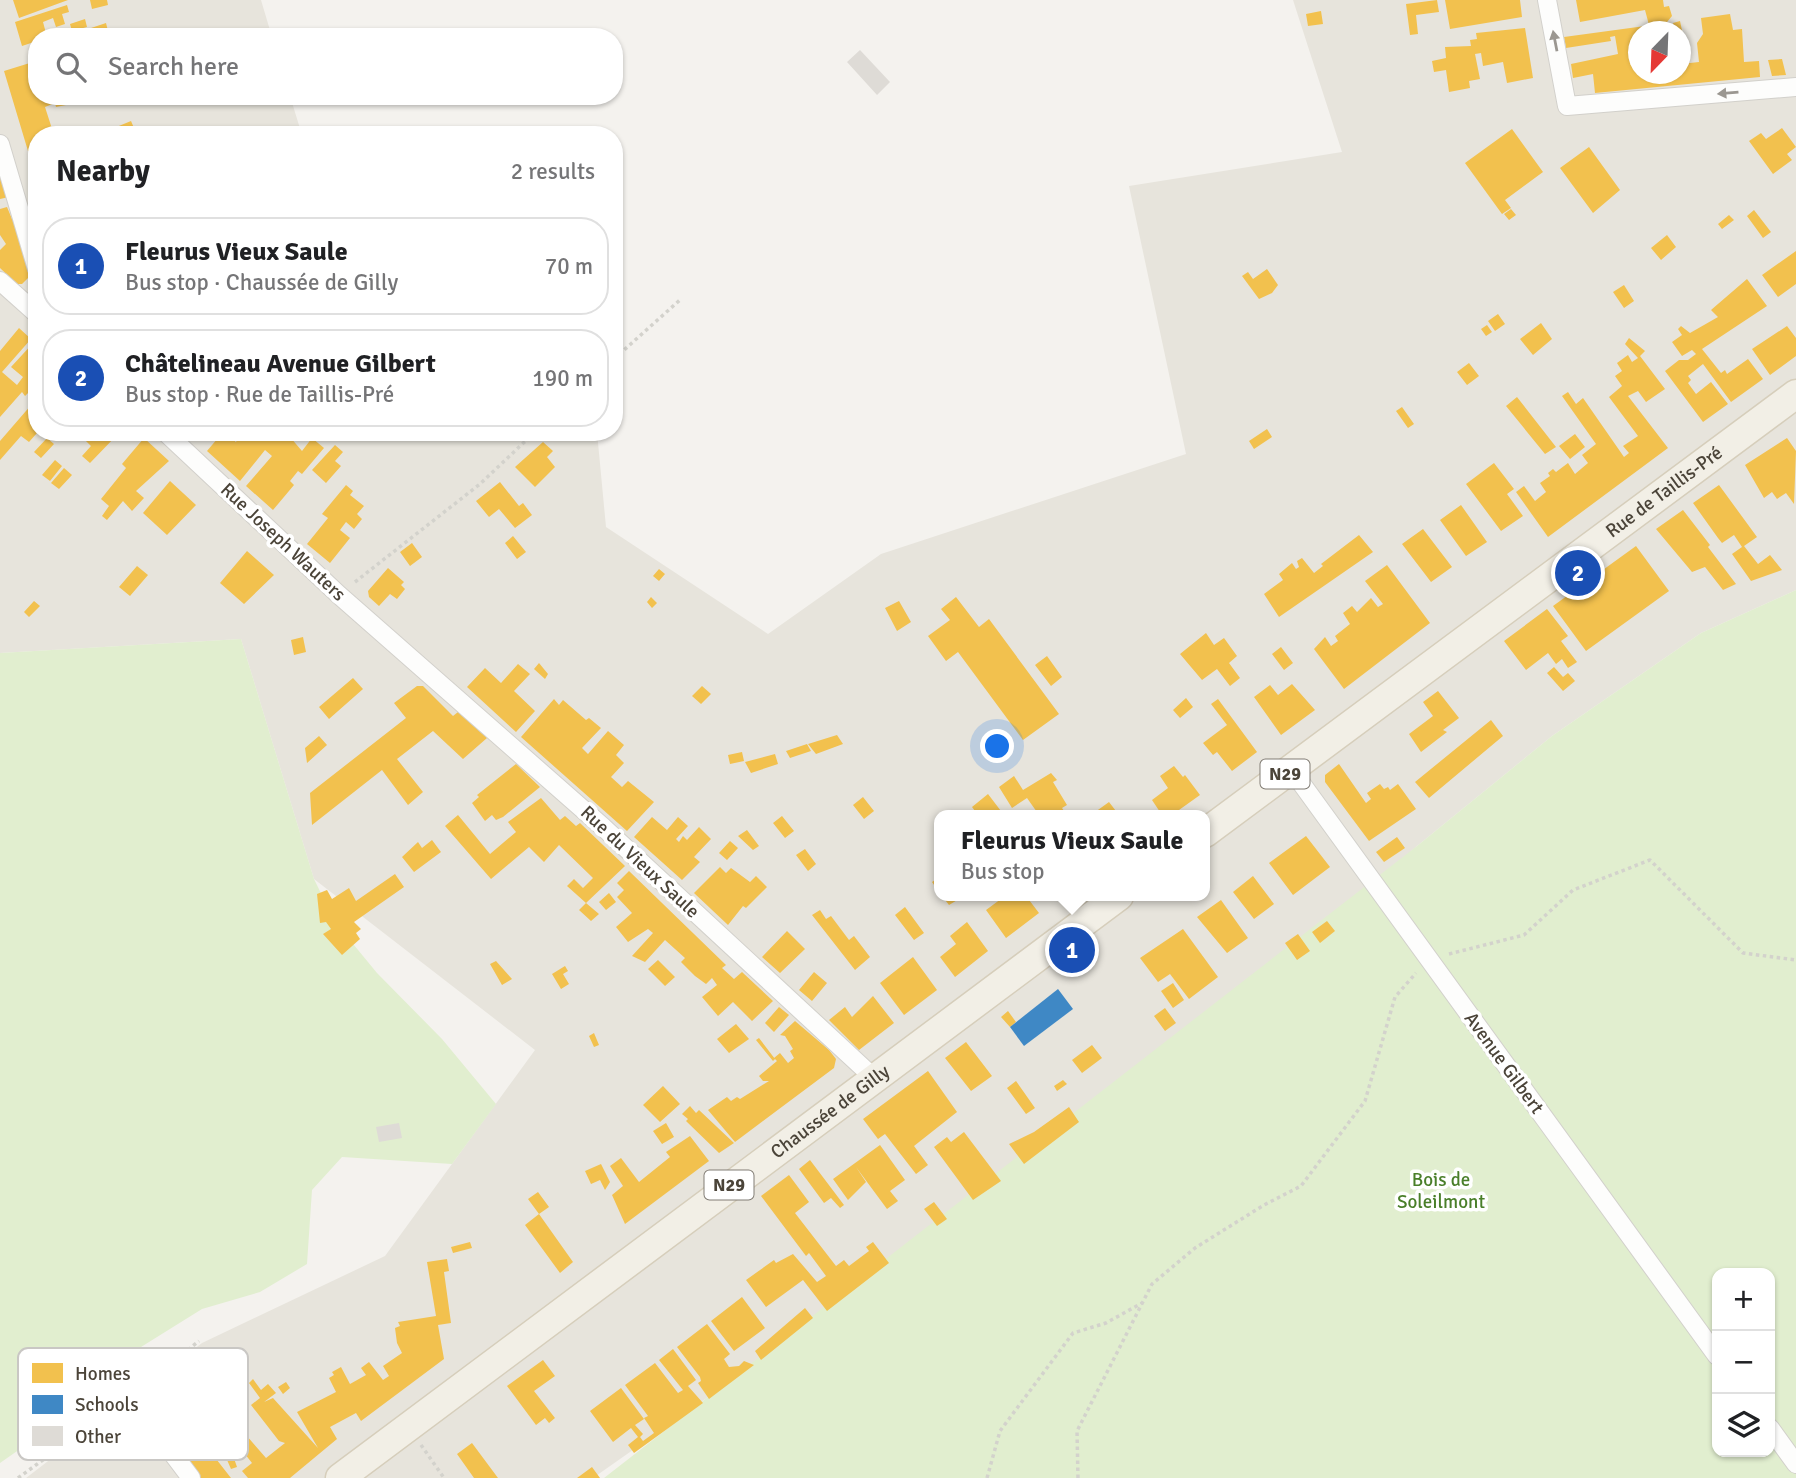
<!DOCTYPE html>
<meta charset="utf-8">
<style>
body{margin:0;font-family:Signika,sans-serif;background:#f2f2f2;color:#202124}
.controls{position:absolute;right:21px;bottom:21px;display:grid;overflow:hidden;border-radius:14px;box-shadow:0 2px 5px #0004}
.controls button{width:63px;height:63px;display:grid;place-items:center;padding:0;border:0;border-bottom:2px solid #e0e0e0;background:#fff;color:#202124;font:35px sans-serif}
.compass{position:absolute;left:1628px;top:21px;width:63px;height:63px;border-radius:50%;background:#fff;box-shadow:0 2px 5px #0004;rotate:203deg}
.you{position:absolute;left:998px;top:747px;width:24px;height:24px;margin:-18px;border:5px solid #fff;border-radius:50%;background:#1a73e8;box-shadow:0 0 0 10px #1a73e833}
.badge{display:grid;place-items:center;width:46px;height:46px;border-radius:50%;background:#868178;color:#fff;font-size:23px;font-weight:700}
.pin{position:absolute;translate:-50% -50%;border:4px solid #fff;box-shadow:0 2px 7px #0006}
.popup{position:absolute;left:934px;top:810px;width:276px;height:91px;box-sizing:border-box;display:grid;place-content:center;border-radius:14px;background:#fff;filter:drop-shadow(0 2px 5px #0005);font-size:23px;white-space:nowrap;color:#757577}
.popup b{font-size:26px;color:#202124}
.popup::after{content:'';position:absolute;left:50%;top:100%;margin-left:-14px;border:14px solid transparent;border-top-color:#fff}
.list{margin:0;padding:0;list-style:none}
h2{display:flex;justify-content:space-between;align-items:center;height:91px;margin:0;padding:0 28px;font-size:30px}
h2 small{font-size:23px;font-weight:400;color:#757577}
.list li{display:grid;grid-template-columns:46px 1fr auto;gap:21px;align-items:center;box-sizing:border-box;height:98px;margin:0 14px 14px;padding:0 14px;border:2px solid #e0e0e0;border-radius:28px}
.list b{display:block;font-size:26px;white-space:nowrap}
.list p{margin:0;font-size:23px;white-space:nowrap;color:#757577}
.list em{font-size:23px;font-style:normal;color:#757577}
.icon{flex:none;width:38px;height:38px;fill:none;stroke:currentColor;stroke-width:2;stroke-linecap:round;stroke-linejoin:round}
.map{position:relative;flex:none;width:1796px;height:1478px;overflow:hidden}
.search{position:absolute;background:#fff;box-shadow:0 2px 5px #0004;left:28px;top:28px;width:595px;height:77px;display:flex;align-items:center;gap:18px;box-sizing:border-box;padding:0 24px;border-radius:28px;color:#757577;font-size:26px}
.panel{position:absolute;background:#fff;box-shadow:0 2px 5px #0004;left:28px;top:126px;width:595px;height:315px;border-radius:28px}
.map>svg:first-child{display:block}
.residential{fill:#e7e4dc;fill-rule:evenodd}
.green{fill:#e1eecf;fill-rule:evenodd}
.homes{fill:#f2c14e}
.schools{fill:#3f88c5}
.building{fill:#dedbd6}
.lines{fill:none;stroke-linecap:round;stroke-linejoin:round}
.minor-casing{stroke:#d2d0cb;stroke-width:20}
.primary-casing{stroke:#d6cebb;stroke-width:31}
.path{stroke:#d3d2cc;stroke-width:3.5;stroke-dasharray:3.5 3.5;stroke-linecap:butt}
.minor{stroke:#fdfdfc;stroke-width:18}
.primary{stroke:#f2efe6;stroke-width:28}
.oneway{fill:#9b9791}
.labels{text-anchor:middle;dominant-baseline:central;stroke-width:7;stroke-linejoin:round;paint-order:stroke}
.shield{fill:#fff;stroke:#817c74;stroke-width:2}
.shield-label{font-size:18px;font-weight:bold;fill:#4b4439}
.street-label{font-size:19px;fill:#4b4439;stroke:#fff}
.park-label{font-size:19px;fill:#4a7f2a;stroke:#fff}
.key{fill:#fff;stroke:#c9c7c4;stroke-width:2}
.key-label{font-size:19px;fill:#4b4439}
</style>
<div class="map">
<svg width="1796" height="1478" viewBox="0 0 1796 1478">
<rect width="100%" height="100%" fill="#f4f2ee"/>
<path class="residential" d="M0 0H261L272 37H37V96H290L302 135H37V432H597L606 527 768 634 881 554 1186 454 1129 186 1342 152 1293 0H1796V590L1701 633 1552 736 1417 846 1295 953 829 1312 593 1478H26L202 1343 385 1256 535 1050 314 879 241 639 0 653ZM1638 32H1680V74H1638ZM939 815H1205V896H939Z"/>
<path class="green" d="M1796 590V1478H604L1417 846 1552 736 1701 633ZM1717 1273H1770V1452H1717Z
M241 639 314 879 335 922 377 973 442 1039 496 1104 452 1164 342 1157 312 1190 307 1264 260 1292 202 1309 141 1347 53 1426 0 1463V653Z"/>
<path class="homes" d="M13 0H68L19 18Z
M90 0H107L108 5 92 9Z
M1437 0 1439 12 1416 15 1418 34 1410 35 1406 4Z
M1445 0H1520L1522 17 1450 29Z
M1576 0H1663L1664 7 1669 6 1672 16 1667 22 1649 25 1645 10 1580 22Z
M67 5 69 12 62 14 65 24 56 27 53 18 43 22 47 37H37V41L22 46 15 22Z
M1321 11 1323 24 1308 26 1306 14Z
M1730 14 1733 30 1742 29 1744 62 1759 61 1760 77 1595 93 1593 74 1573 78 1571 64 1618 54 1615 36 1610 37 1611 41 1566 48 1564 37 1645 26V32H1638V74H1681V64L1699 62 1697 43 1703 34 1701 18Z
M85 19 87 27 72 31 70 24Z
M1680 21 1684 40H1681V32H1675L1673 23Z
M106 23 108 31 93 35 91 28Z
M1525 28 1533 78 1507 83 1503 62 1483 66 1481 53 1475 54 1480 79 1469 81 1470 88 1449 92 1446 70 1434 72 1432 61 1446 58 1445 47 1471 46 1470 40 1477 39 1476 33Z
M1782 59 1786 75 1772 76 1768 60Z
M33 62 37 96 86 97 66 105 56 107 55 103 45 107 54 135H37V149L28 151 4 71Z
M131 121 137 135H97Z
M1782 128 1796 147 1787 154 1792 160 1773 174 1749 141 1761 133 1766 139Z
M1512 129 1543 172 1505 200 1511 208 1502 214 1465 163Z
M1589 147 1620 190 1593 213 1560 168Z
M0 171 9 197 0 199Z
M7 207 12 219 15 217 33 273 22 284H17L0 268V250L6 244 0 235V209Z
M1511 209 1516 215 1509 220 1504 214Z
M1754 210 1771 232 1763 238 1747 216Z
M1729 215 1734 220 1722 229 1718 224Z
M1667 235 1676 247 1661 260 1651 248Z
M1796 251V284L1778 297 1762 275Z
M1267 269 1278 285 1272 293 1259 299 1242 276 1248 272 1253 279Z
M1747 279 1767 306 1702 349 1721 373 1725 370 1727 374 1748 359 1763 379 1731 402 1703 364 1688 376 1691 380 1688 383 1696 394 1711 382 1728 404 1703 422 1665 371 1679 360H1688L1696 354 1692 350 1682 356 1672 342 1682 335 1678 329 1681 326 1690 333 1718 317 1711 310Z
M1624 285 1634 301 1624 308 1613 292Z
M1498 314 1505 324 1495 331 1488 321Z
M1541 323 1552 339 1533 355 1520 339Z
M1487 325 1492 332 1486 336 1481 329Z
M1787 326 1796 338V356L1770 375 1752 349Z
M19 328 31 339 2 372 17 385 23 377 11 367 34 342 37 344V384L25 396 22 392 0 417V351Z
M1629 338 1645 351 1640 356 1665 389 1646 402 1638 391 1628 396 1668 448 1548 537 1516 492 1524 486 1535 501 1546 492 1540 483 1550 476 1548 473 1553 469 1556 472 1568 463 1575 474 1588 463 1582 455 1596 444 1562 396 1568 392 1576 404 1583 398 1624 457 1629 453 1623 446 1638 436 1609 397 1622 386 1615 376 1622 371 1617 363 1628 355 1632 362 1638 358 1625 344Z
M1469 363 1479 376 1467 385 1457 372Z
M1517 397 1556 447 1545 454 1506 406Z
M32 404 37 408V433L29 442 21 436 0 460V441Z
M1402 407 1414 424 1408 428 1396 411Z
M1267 429 1272 437 1254 449 1249 441Z
M85 432H115L117 435 90 463 82 456 91 446 81 436Z
M223 432 236 442 241 432H294L290 437 302 451 312 438 324 448 302 474 298 471 290 481 294 485 273 510 246 486 272 456 265 450 240 481 207 451Z
M566 432H582L573 440Z
M1575 434 1585 447 1570 459 1559 446Z
M47 438 54 444 41 458 34 452Z
M144 438 169 461 136 491 144 498 132 511 123 501 107 520 102 516 109 506 101 499 126 468 122 464Z
M1787 438 1796 451 1794 504 1786 493 1777 499 1772 492 1764 498 1745 465Z
M543 442 553 451 547 457 555 467 535 487 515 467Z
M335 445 343 452 335 461 341 466 326 483 312 470Z
M55 460 62 466 50 481 42 475Z
M1494 463 1514 489 1507 494 1523 516 1501 531 1466 484Z
M64 468 72 475 59 489 51 483Z
M170 481 196 505 167 535 143 513Z
M500 482 519 506 523 503 532 515 515 528 499 509 489 517 476 501Z
M346 485 353 491 350 495 364 506 357 514 362 519 354 529 346 522 340 530 350 538 330 563 307 544 328 518 322 514Z
M1719 485 1757 537 1744 546 1758 564 1770 555 1782 570 1751 581 1732 554 1742 547 1734 535 1722 543 1718 538 1693 503Z
M1461 505 1487 542 1466 556 1440 520Z
M1683 510 1710 545 1708 547 1736 584 1723 590 1705 567 1692 572 1656 529Z
M1423 529 1452 567 1431 582 1402 544Z
M1359 535 1373 552 1279 617 1264 594 1283 580 1279 574 1292 563 1296 569 1299 567 1297 561 1302 558 1314 573 1323 566 1321 564Z
M513 536 526 552 517 559 505 543Z
M412 543 422 557 410 566 400 552Z
M1636 546 1669 591 1586 651 1553 606Z
M247 551 274 575 244 604 220 583Z
M1387 565 1430 623 1344 689 1314 649 1325 637 1331 646 1338 641 1335 636 1350 624 1343 613 1352 606 1357 612 1371 598 1378 607 1383 604 1365 581Z
M137 566 148 575 130 596 119 587Z
M388 568 404 582 401 585 405 589 397 599 390 594 379 606 369 597 368 591Z
M659 569 665 574 659 581 653 576Z
M651 597 657 603 652 608 647 602Z
M956 597 979 627 989 619 1059 714 1023 740 958 652 946 661 928 636 950 620 941 609Z
M34 601 40 606 29 617 24 612Z
M899 601 911 622 897 631 885 608Z
M1547 609 1568 636 1561 641 1577 662 1568 668 1562 659 1556 664 1548 653 1526 670 1504 641Z
M1206 633 1214 645 1224 638 1237 656 1229 663 1240 678 1230 686 1217 669 1202 680 1180 654Z
M303 637 306 652 294 655 291 640Z
M1281 647 1293 663 1284 670 1272 654Z
M1047 656 1062 677 1051 686 1035 665Z
M539 663 548 674 545 679 534 669Z
M518 664 530 674 514 691 535 711 516 732 467 687 485 668 501 683Z
M1554 667 1563 677 1568 673 1575 681 1563 691 1547 673Z
M353 678 363 689 329 719 319 707Z
M1292 684 1315 710 1281 735 1254 697 1270 685 1278 695Z
M417 686H423L453 716 458 712 487 738 463 759 433 731 397 759 423 792 408 805 382 770 312 825 310 793 406 718 394 703Z
M702 686 711 694 701 704 692 696Z
M1438 691 1459 718 1443 730 1447 732 1421 752 1409 734 1433 716 1423 702Z
M1186 698 1193 707 1180 718 1173 710Z
M554 699 559 705 563 700 586 720 589 718 601 728 582 748 588 754 608 731 624 745 616 755 624 763 611 777 622 787 628 781 654 802 627 831 521 737Z
M1218 699 1257 752 1232 771 1217 752 1213 755 1203 743 1227 725 1211 704Z
M1491 720 1503 736 1429 798 1415 782Z
M837 735 843 744 816 754 808 744Z
M319 736 327 745 307 763 305 748Z
M807 744 811 751 790 758 786 751Z
M742 752 744 761 730 764 728 755Z
M775 754 778 764 751 773 745 762Z
M516 764 540 787 503 817 496 820 492 815 485 821 472 803 479 797 477 795Z
M1339 764 1366 803 1371 799 1367 793 1380 784 1384 789 1388 787 1390 790 1398 784 1416 809 1369 841 1325 782V775Z
M1174 766 1183 777 1185 775 1200 795 1172 815H1162L1152 800 1168 788 1160 776Z
M1051 773 1057 780 1053 782 1067 805 1062 808 1067 815H1039L1027 798 1012 808 999 787 1014 776 1023 790Z
M988 794 1004 815H978L972 807Z
M863 797 874 811 864 819 853 805Z
M541 798 560 820 565 816 576 826 580 823 625 866 586 903 567 886 574 879 583 888 593 878 559 845 544 862 529 847 491 879 445 826 458 815 490 854 516 832 508 822Z
M1109 802 1119 815H1091Z
M782 816 794 831 785 838 773 823Z
M652 817 667 830 678 817 688 826 676 839 679 842 683 836 687 840 699 827 711 839 694 857 700 862 682 880 634 837Z
M747 830 759 846 753 850 738 836Z
M1306 836 1330 867 1293 895 1269 863Z
M1397 837 1405 848 1384 862 1376 852Z
M432 840 441 852 414 872 402 857 418 842 422 848Z
M730 841 738 848 727 860 719 853Z
M805 849 816 864 808 871 796 855Z
M720 867 726 873 731 868 750 882 756 876 767 887 746 908 743 906 728 925 694 893Z
M629 871 726 965 722 968 734 979 742 972 773 1001 752 1021 733 1002 718 1016 702 997 717 985 712 978 706 984 695 976 681 962 685 958 665 940 645 962 632 956 653 933 648 929 628 942 616 927 632 913 617 897 624 890 617 883Z
M395 874 404 887 354 922 361 929 356 933 360 939 342 955 323 934 331 929 326 922 320 923 317 894 327 890 332 899 349 888 356 901Z
M1253 876 1274 904 1254 919 1233 892Z
M939 877V892L932 882Z
M609 893 616 902 606 910 599 902Z
M942 896H964L949 905Z
M1005 896H1026L1039 913 1006 938 986 910Z
M1221 900 1248 938 1227 953 1197 917Z
M586 903 599 914 591 921 579 910Z
M905 907 924 933 914 940 895 915Z
M820 910 826 919 831 916 849 940 854 936 870 957 855 970 812 915Z
M1327 921 1335 931 1320 943 1312 932Z
M967 922 988 951 955 977 940 957 956 944 950 936Z
M1183 929 1218 977 1189 999 1170 974 1158 982 1140 958Z
M787 931 805 949 780 973 762 957Z
M1298 934 1310 951 1297 960 1285 943Z
M913 957 937 990 904 1015 880 983Z
M658 960 675 977 665 986 648 969Z
M496 961 512 979 502 985 490 964Z
M565 966 568 971 563 974 569 984 561 989 552 974Z
M814 972 827 983 812 1001 799 990Z
M1173 983 1184 1000 1173 1008 1161 991Z
M873 996 894 1023 859 1050 829 1020 845 1007 852 1017Z
M779 1007 789 1015 774 1032 765 1023Z
M1165 1008 1176 1023 1165 1031 1154 1016Z
M1008 1011 1016 1022 1010 1027 1001 1017Z
M795 1021 829 1050 836 1059 834 1068 735 1142 708 1110 727 1097 731 1101 737 1097 740 1099 769 1081H763L759 1076 777 1061 774 1058 780 1053 788 1063 794 1058 790 1051 793 1049 785 1036 780 1035Z
M736 1024 749 1039 729 1053 717 1039Z
M594 1033 599 1045 594 1047 589 1036Z
M759 1038 775 1059 773 1061 756 1040Z
M966 1042 992 1076 971 1091 945 1058Z
M1092 1045 1102 1058 1082 1073 1072 1060Z
M928 1071 957 1112 914 1146 928 1165 916 1174 885 1134 878 1139 863 1119Z
M1063 1080 1067 1084 1057 1091 1054 1086Z
M1016 1081 1035 1108 1026 1114 1007 1088Z
M663 1086 680 1104 660 1122 643 1105Z
M690 1106 696 1113 699 1110 734 1143 719 1153 686 1121 688 1119 682 1114Z
M1069 1107 1079 1122 1024 1164 1009 1144 1034 1132Z
M666 1123 674 1137 662 1144 653 1131Z
M964 1132 1001 1181 973 1200 934 1147 947 1137 951 1142Z
M690 1136 709 1161 625 1224 612 1195 623 1186 610 1166 621 1158 639 1182 670 1157 666 1152Z
M880 1145 905 1180 890 1191 898 1201 887 1209 856 1167 866 1182 848 1200 833 1179Z
M810 1160 844 1205 840 1208 831 1198 824 1203 799 1169Z
M601 1164 610 1182 605 1190 600 1180 591 1184 585 1171Z
M789 1175 809 1202 795 1213 836 1266 844 1260 849 1266 869 1251 866 1247 873 1242 889 1263 827 1311 803 1280 766 1307 746 1280 774 1260 776 1263 793 1254 817 1282 826 1276 809 1253 806 1256 761 1196Z
M538 1192 549 1207 539 1214 573 1262 560 1273 525 1225 539 1214 528 1199Z
M934 1202 947 1219 937 1226 924 1209Z
M470 1242 472 1248 453 1253 451 1247Z
M447 1259 449 1271 444 1272 451 1323 438 1325 444 1359 361 1421 356 1413 330 1427 337 1439 290 1478H248L242 1471 252 1463 237 1444 246 1435 266 1458 285 1443 279 1441 251 1405 260 1398 249 1383 253 1379 261 1390 268 1384 276 1393 264 1402 273 1398 318 1448 297 1412 336 1392 329 1378 334 1375 332 1372 341 1367 350 1384 366 1375 361 1368 369 1362 383 1380 389 1376 383 1366 402 1353 397 1343 395 1328 400 1326 398 1322 436 1316 427 1262Z
M742 1297 765 1328 734 1351 711 1321Z
M805 1308 813 1318 761 1360 755 1351Z
M707 1324 730 1354 724 1359 729 1367 739 1366 744 1361 754 1365 709 1399 698 1383 701 1381 700 1377 677 1347Z
M673 1349 696 1380 688 1386 703 1403 634 1453 628 1445 638 1437 631 1428 613 1442 590 1411 621 1388 644 1419 635 1425 643 1434 640 1437 643 1441 654 1433 644 1418 648 1416 625 1385 655 1363 678 1393 683 1390 659 1360Z
M543 1360 555 1376 534 1391 555 1418 549 1423 545 1418 536 1425 507 1386Z
M175 1379 198 1416 213 1408 219 1421 213 1425 229 1444 237 1467 231 1469 224 1453 213 1455 231 1478H200L185 1458 180 1449 192 1440 202 1438 205 1444 210 1441 203 1433 191 1436 187 1423 176 1431 170 1421 184 1412 175 1398 152 1415 141 1402Z
M286 1382 290 1388 283 1394 278 1387Z
M124 1423 136 1439 110 1459 98 1442Z
M472 1443 498 1478H474L457 1454Z
M592 1467 600 1478H577Z"/>
<path class="schools" d="M1058 989 1073 1009 1024 1046 1010 1027Z"/>
<path class="building" d="M860 50 890 82 877 95 847 62Z
M399 1123 402 1138 379 1142 376 1127Z"/>
<g class="lines">
<defs>
<path id="minor" d="M1547 0 1567 106 1796 87
M0 144 37 269
M0 281 37 314
M165 432 339 595 603 827 873 1077
M1291 769 1717 1356
M130 1397 191 1478
M1770 1428 1796 1464"/>
<g id="primary">
<path id="s1" d="M1205 833 1796 394"/>
<path id="s2" d="M340 1478 1119 896"/>
</g>
</defs>
<use href="#minor" class="minor-casing"/>
<use href="#primary" class="primary-casing"/>
<path class="path" d="M614 359 681 299
M355 582 480 484 535 432
M1449 954 1524 935 1573 890 1650 860 1743 953 1796 960
M144 1385 199 1341
M421 1445 444 1478
M18 1478 116 1407
M987 1478 1000 1431 1073 1333 1106 1323 1142 1303
M1078 1478 1077 1431 1152 1284 1195 1248 1264 1205 1301 1186 1365 1101 1395 997 1416 973"/>
<use href="#minor" class="minor"/>
<use href="#primary" class="primary"/>
</g>
<defs><path id="oneway-solid" d="M-6-.8H1V-3.2L6.5 0L1 3.2V.8H-6Z" transform="scale(1.75)"/></defs>
<g class="oneway">
<use href="#oneway-solid" transform="translate(1555 41) rotate(-101)"/>
<use href="#oneway-solid" transform="translate(1728 93) rotate(175)"/>
</g>
<g class="labels">
<g class="shield">
<rect x="1260.5" y="759.5" width="49" height="29" rx="5"/>
<rect x="704.5" y="1170.5" width="49" height="29" rx="5"/>
</g>
<g class="shield-label">
<text x="1285" y="774">N29</text>
<text x="729" y="1185">N29</text>
</g>
<g class="street-label">
<text stroke="none"><textPath href="#s1" startOffset="572">Rue de Taillis-Pré</textPath></text>
<text transform="translate(283 542) rotate(43)">Rue Joseph Wauters</text>
<text transform="translate(640 862) rotate(43)">Rue du Vieux Saule</text>
<text transform="translate(1504 1063) rotate(54)">Avenue Gilbert</text>
<text stroke="none"><textPath href="#s2" startOffset="612">Chaussée de Gilly</textPath></text>
</g>
<g class="park-label">
<text x="1441" y="1180">Bois de<tspan x="1441" dy="22">Soleilmont</tspan></text>
</g>
</g>
<rect x="18" y="1348" width="230" height="112" rx="10" class="key"/>
<rect x="32" y="1363" width="31" height="20" fill="#f2c14e"/>
<rect x="32" y="1395" width="31" height="19" fill="#3f88c5"/>
<rect x="32" y="1426" width="31" height="20" fill="#dedbd6"/>
<g class="key-label">
<text x="75" y="1380">Homes</text>
<text x="75" y="1411">Schools</text>
<text x="75" y="1443">Other</text>
</g>
</svg>
<div class="controls">
<button>+</button>
<button>−</button>
<button><svg class="icon" aria-label="layers" viewBox="0 0 24 24"><path d="M12 4l9 5-9 5-9-5zM3 14l9 5 9-5"/></svg></button>
</div>
<svg class="compass" viewBox="-18 -18 36 36"><path d="M0-13l5 13h-10z" fill="#e53935"/><path d="M0 13l5-13h-10z" fill="#757577"/></svg>
<div class="you"></div>
<div class="pin badge" style="left:1072px;top:950px;background:#1a4fb4">1</div>
<div class="popup"><b>Fleurus Vieux Saule</b>Bus stop</div>
<div class="pin badge" style="left:1578px;top:573px;background:#1a4fb4">2</div>
<div class="search"><svg class="icon" aria-label="search" viewBox="0 0 24 24"><circle cx="10" cy="10" r="6"/><path d="M15 15l6 6"/></svg>Search here</div>
<section class="panel">
<h2>Nearby<small>2 results</small></h2>
<ul class="list">
<li><span class="badge" style="background:#1a4fb4">1</span><div><b>Fleurus Vieux Saule</b><p>Bus stop · Chaussée de Gilly</p></div><em>70 m</em></li>
<li><span class="badge" style="background:#1a4fb4">2</span><div><b>Châtelineau Avenue Gilbert</b><p>Bus stop · Rue de Taillis-Pré</p></div><em>190 m</em></li>
</ul>
</section>
</div>
